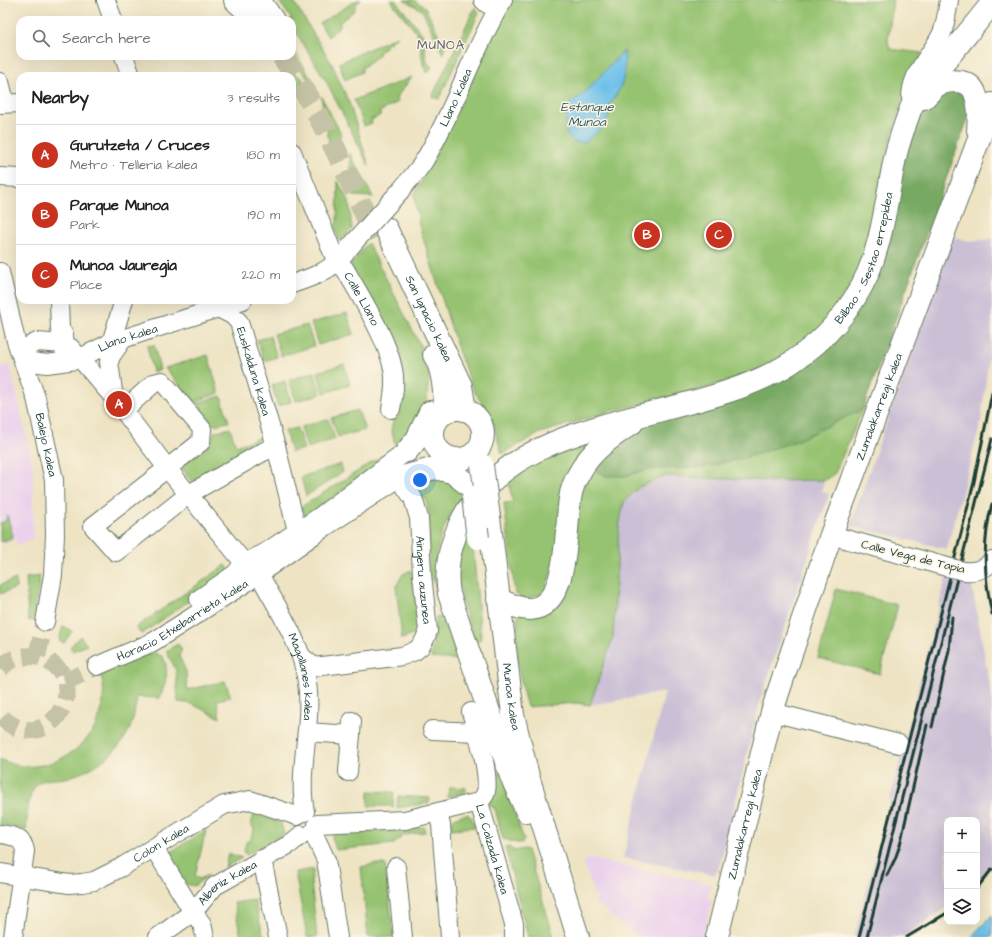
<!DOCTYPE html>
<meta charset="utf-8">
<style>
body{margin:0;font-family:"Architects Daughter",sans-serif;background:#f6f6f6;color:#222}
.controls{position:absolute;right:12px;bottom:12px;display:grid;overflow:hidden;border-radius:8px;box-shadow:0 4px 16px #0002}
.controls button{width:36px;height:36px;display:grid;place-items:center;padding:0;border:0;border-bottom:1px solid #e0e0e0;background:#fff;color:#222;font:20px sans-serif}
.you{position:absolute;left:420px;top:480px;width:14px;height:14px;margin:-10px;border:3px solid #fff;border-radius:50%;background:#1a73e8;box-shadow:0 0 0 6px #1a73e833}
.badge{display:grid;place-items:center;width:26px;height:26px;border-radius:50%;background:#c8321e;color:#fff;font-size:13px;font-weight:700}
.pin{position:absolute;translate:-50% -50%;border:2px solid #fff;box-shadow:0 1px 4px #0006}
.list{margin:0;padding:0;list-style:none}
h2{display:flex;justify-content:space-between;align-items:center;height:52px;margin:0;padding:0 16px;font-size:17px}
h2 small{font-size:13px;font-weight:400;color:#767676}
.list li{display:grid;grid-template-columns:26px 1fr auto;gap:12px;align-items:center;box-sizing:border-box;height:60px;padding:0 16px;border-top:1px solid #e0e0e0}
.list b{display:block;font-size:15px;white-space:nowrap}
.list p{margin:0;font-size:13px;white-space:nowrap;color:#767676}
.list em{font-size:13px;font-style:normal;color:#767676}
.icon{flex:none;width:22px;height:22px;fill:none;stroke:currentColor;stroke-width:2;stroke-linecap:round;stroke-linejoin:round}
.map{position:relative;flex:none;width:992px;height:937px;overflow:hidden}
.search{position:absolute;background:#fff;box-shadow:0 4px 16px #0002;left:16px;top:16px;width:280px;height:44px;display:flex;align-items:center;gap:10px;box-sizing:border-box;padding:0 14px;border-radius:12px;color:#767676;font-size:15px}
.panel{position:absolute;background:#fff;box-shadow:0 4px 16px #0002;left:16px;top:72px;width:280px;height:232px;border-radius:12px}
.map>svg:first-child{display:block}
.built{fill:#ebd1ec}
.industrial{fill:#cbbfd6}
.green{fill:#96c371;stroke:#5a8052}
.forest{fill:#78a963;stroke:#4c734c}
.water{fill:#6dc0e9;stroke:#467e8e}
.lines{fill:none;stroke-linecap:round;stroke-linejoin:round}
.minor-tunnel{stroke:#c5c3a7;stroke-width:18;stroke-dasharray:18 9;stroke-linecap:butt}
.major-tunnel{stroke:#c5c3a7;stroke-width:22;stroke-dasharray:22 11;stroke-linecap:butt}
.minor-casing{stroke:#677766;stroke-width:20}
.major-casing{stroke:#677766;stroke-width:24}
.minor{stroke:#fff;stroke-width:18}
.major{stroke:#fff;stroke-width:22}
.rail{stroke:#1f3d34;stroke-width:3}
.minor-bridge-casing{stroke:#677766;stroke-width:20;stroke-linecap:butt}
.major-bridge-casing{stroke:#677766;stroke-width:24;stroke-linecap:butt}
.minor-bridge{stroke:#fff;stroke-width:18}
.major-bridge{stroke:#fff;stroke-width:22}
.labels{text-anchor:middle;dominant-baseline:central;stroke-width:3;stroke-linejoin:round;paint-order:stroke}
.street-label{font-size:12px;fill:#1f3d34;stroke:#fcf5e5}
.neighbourhood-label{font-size:13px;letter-spacing:1px;fill:#5b5e6c;stroke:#fcf5e5}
.water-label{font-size:13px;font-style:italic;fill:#325e61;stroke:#fcf5e5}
</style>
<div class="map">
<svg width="992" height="937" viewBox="0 0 992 937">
<rect width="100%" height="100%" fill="#fcf5e5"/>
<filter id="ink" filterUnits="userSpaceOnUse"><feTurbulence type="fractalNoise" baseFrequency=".025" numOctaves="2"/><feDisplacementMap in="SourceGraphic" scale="8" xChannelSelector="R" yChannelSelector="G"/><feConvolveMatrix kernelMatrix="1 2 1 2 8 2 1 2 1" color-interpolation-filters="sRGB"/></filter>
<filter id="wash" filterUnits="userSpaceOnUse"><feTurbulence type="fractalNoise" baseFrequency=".012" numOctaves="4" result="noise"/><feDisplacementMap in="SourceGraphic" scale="16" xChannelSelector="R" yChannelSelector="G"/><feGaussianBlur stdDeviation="0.9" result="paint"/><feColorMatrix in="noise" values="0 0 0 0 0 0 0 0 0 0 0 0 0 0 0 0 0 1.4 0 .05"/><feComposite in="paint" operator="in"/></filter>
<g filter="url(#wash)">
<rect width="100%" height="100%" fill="#eee4c4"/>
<path class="built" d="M10 365 33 467V539L17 545 16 539 0 544V367Z
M588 858 711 884 707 898 712 899 703 937H641L617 921 595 902 598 896 593 894V888L583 863Z"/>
<path class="industrial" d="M954 238 972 241 992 239V330L981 421 947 549 850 526 929 302Z
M665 476 771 481 825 480 821 491 829 494 760 701 718 872 716 871 715 875 623 858 665 692 590 705 613 637 619 527 624 502 639 487Z
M947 573 969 579 972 586 992 697V864L977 881V820H947V907L903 937H854L875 859Z"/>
<path class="green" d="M278 0H293L333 66 350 105 369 166 326 81 294 29H292V20H289L291 18Z
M357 0H361L355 5V10L340 22V26L328 37 320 23Z
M390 0H395L423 35 427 62 432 67 427 73 423 65 420 37Z
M404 0H413L425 7 445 48 443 54 422 10Z
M510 0H893L888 41 890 49 922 53 911 85 902 100 888 149 864 265 827 323 776 360 752 373 703 389 612 411 540 433 502 454 492 420 473 389 459 353 419 225 414 195 429 168Z
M475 7 479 13 439 99 432 97Z
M397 36 379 52V55L362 68V72L345 80 339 63Z
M292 46 316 88 288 56H292Z
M286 68 302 78 307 103Z
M412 77 396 98 398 102 379 112 381 115 371 120 372 123 364 126 354 100Z
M321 96 342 135 335 138 342 160H332Z
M349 152 373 197 354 196Z
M338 181 349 201 352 229 342 240H338L335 226 337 221Z
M368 243 422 349 429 372 427 401 416 434 306 518 301 507 396 447 391 430 403 376 400 361 389 337 349 267Z
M347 313 354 334 318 345 311 323Z
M307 325 314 346 281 356 274 334Z
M270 336 277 357 264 361 257 340Z
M154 345 160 370 153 372 147 346Z
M208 355 219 393 194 402 165 368Z
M344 364 350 385 324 393 317 372Z
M314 372 321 394 296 401 289 380Z
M285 381 291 402 278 406 272 385Z
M221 396 229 422 213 425 197 403Z
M863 409 835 473 825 480 771 481 665 476 639 487 624 502 619 527 613 637 590 705 576 703 527 707C517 674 516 649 518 615L561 600 569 589 572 577 577 503 591 468 597 471 625 476 649 469 705 467 744 458 796 441Z
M358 410 365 430 338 437 331 418Z
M328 419 335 439 307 448 301 427Z
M230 428 236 446 267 435 262 442 191 482 181 466 211 443 214 432Z
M297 428 304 449 291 452 285 431Z
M599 435 544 593 525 599 515 594 504 503 513 502 508 481 534 462Z
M341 464 343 472 306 496 301 477Z
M423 477 452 481 465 497C440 523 433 553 436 588L429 572V513L425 497 420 499 410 484Z
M7 515 13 536 11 539 0 542V523L6 521Z
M471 523 481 638 479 641H474C460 594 449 570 471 523Z
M226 565 230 572 142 634 136 627Z
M411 570 420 632 402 639 396 586 403 574Z
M40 576 33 621 28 620 26 578Z
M16 579V588L0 594V585Z
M836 589 898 605 880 674 818 658Z
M436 617H440L461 660 431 658Z
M63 626 72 631 64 643 59 641Z
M80 636 87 645 73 651 70 647Z
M178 644 182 649 179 656 186 671 187 690 225 681 231 697 217 700 220 718 192 704 178 702 176 670 166 651Z
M153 652 163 657C170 670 165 685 160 698L137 697C135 708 134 720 129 730 118 754 91 772 65 778 55 780 44 777 36 785 27 796 28 816 26 830L0 825V759C32 777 73 760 92 732 96 727 98 719 100 712 104 700 105 685 100 673Z
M487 734 524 840 522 843H517L503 839 495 809 488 804Z
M450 787 466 788 465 792 447 797Z
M369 791 394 792 393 808 390 806H368Z
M398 796 430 798 429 803 397 808Z
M257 814 281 823 284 835 246 855 244 851 246 842 250 841 254 829 251 824 254 815Z
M467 814 471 817 475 827 451 829C450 817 457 816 467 814Z
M424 827 425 832 404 835 394 844 336 850 332 837 335 833 338 831H393Z
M206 830 195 876 200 879 210 874 194 886 186 884 170 859 172 851Z
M505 847H509L514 851 524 849 527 850 554 937H528Z
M228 853 242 858 225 867Z
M374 864H385L394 937H368L361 867Z
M314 869 311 881 317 937H307L295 872Z
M254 900 264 937H241L234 903Z"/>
<path class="forest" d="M947 87 966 93 970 113 863 409 796 441 744 458 705 467 649 469 625 476H606L591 468 630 431 667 417 835 340 909 137 935 93Z"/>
<path class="water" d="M624 51C626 76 624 85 609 105L610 114 600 130 584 143 574 142 567 135 566 116 571 102 582 95Z
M992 915V937H971Z"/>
</g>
<g filter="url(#ink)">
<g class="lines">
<path class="minor-tunnel" d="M37 656 45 622
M0 669C10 658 19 656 33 656 40 656 46 659 52 664 91 690 44 760 0 716
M65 682 97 666"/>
<path class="major-tunnel" d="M282 56C321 112 348 176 376 238"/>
<defs>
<g id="minor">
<path d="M106 0 113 20"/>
<path d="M483 0 487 4 501 3"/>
<path d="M124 56 131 76"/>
<path d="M0 82 3 94 0 102"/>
<path d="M0 104 20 103"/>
<path d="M912 106C906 77 931 57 942 33 946 23 947 11 949 0"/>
<path id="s1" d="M292 152 337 263 345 269C361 298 387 338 393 369 396 382 393 397 391 409"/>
<path d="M0 177 20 178"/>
<path id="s2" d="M401 190C409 180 418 171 424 161 455 110 472 51 503 0"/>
<path id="s3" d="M0 272 16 341 36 398 54 480 55 535 53 575 45 622"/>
<path d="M292 284C313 277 331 271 345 253"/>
<path d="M59 300 60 330 64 334 65 353"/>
<path id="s4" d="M218 308 232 315 239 322 276 446 297 531"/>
<path d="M123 339 111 356 109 362 114 398 167 468 244 563"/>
<path d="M19 351 37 342 63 344 71 348 114 398"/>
<path d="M108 353 124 300"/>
<path id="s5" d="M25 361 47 364 76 360 110 343 243 300"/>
<path d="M124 410 154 383 162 381 202 429 201 442 93 526 116 552 189 494 263 452 276 446"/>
<path d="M831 535 947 567"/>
<path id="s6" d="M261 563 259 574C277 608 302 643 307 682 313 725 297 770 305 812"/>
<path d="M964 571C976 572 986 570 992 560"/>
<path d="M199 599 235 574 244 563 263 554 319 517 407 451"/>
<path id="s7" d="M97 666 153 642 255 577 325 527 399 478 413 498 419 518 422 574 428 631 425 639 421 646 415 651 402 656 314 667 302 657"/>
<path d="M471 712C477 731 490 773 486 792 485 796 482 799 479 802"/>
<path d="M772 712 899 744"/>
<path d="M432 730 477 732"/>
<path d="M307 732 351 735"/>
<path d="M348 772 352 721"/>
<path id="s8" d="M479 802 514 924V937"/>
<path d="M438 814 441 825 450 937"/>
<path d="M317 824 405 820 479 802"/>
<path d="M313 832 326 860 338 937"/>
<path d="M0 834C13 836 23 837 25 851L13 937"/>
<path d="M154 848 193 912 202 924 205 937"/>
<path d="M262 859 278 937"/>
<path d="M396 867 403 937"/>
<path id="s9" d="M0 873 69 884 82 883 94 881 120 868 224 805 250 800 297 816"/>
<path id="s10" d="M158 937 193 912 215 886 290 844 301 835"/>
</g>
<g id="major">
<path d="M235 0 256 20"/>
<path d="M259 0 273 20"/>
<path d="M924 98C928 95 931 90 935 87 946 79 970 78 975 93 980 105 979 118 978 130"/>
<path id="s11" d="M386 228 461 386 465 410"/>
<path d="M434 355C444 371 444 394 446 412"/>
<circle cx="458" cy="434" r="25"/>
<path d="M407 451 417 439 430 412"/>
<path d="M399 478 435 468 452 472 472 488"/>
<path id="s12" d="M489 517 513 715 528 776 578 937"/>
<path d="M498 599C509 604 518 609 530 609 570 607 565 527 570 499 571 490 576 478 581 470 592 450 613 436 632 423"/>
<path id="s13" d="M527 812 511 776 449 594C445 569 449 550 459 526 513 408 695 426 792 362 825 340 852 309 868 273 883 237 887 196 895 158 899 140 905 124 911 108 915 99 923 90 929 82 949 55 971 30 992 3"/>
<path id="s14" d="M717 937 772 712 779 690 831 535 992 104"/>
</g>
</defs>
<use href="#minor" class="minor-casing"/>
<use href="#major" class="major-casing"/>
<use href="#minor" class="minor"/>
<use href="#major" class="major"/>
<path class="rail" d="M992 504C982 542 984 577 992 614
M932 727 949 650 952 617
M887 875 895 859 900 845 927 725
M977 888 992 869
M859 937 974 482 992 393
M867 937 992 439
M907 937 947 913"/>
<defs>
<path id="minor-bridge" d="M349 248 401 190
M947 567 964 571"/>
<path id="major-bridge" d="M482 465 489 517
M473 497 478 538"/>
</defs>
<use href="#minor-bridge" class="minor-bridge-casing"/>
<use href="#major-bridge" class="major-bridge-casing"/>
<use href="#minor-bridge" class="minor-bridge"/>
<use href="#major-bridge" class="major-bridge"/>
</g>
</g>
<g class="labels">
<g class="street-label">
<text stroke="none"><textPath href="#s2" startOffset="108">Llano kalea</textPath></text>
<text stroke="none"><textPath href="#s13" startOffset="814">Bilbao - Sestao errepidea</textPath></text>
<text stroke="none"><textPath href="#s1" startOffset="164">Calle Llano</textPath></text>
<text stroke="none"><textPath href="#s11" startOffset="100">San Ignacio kalea</textPath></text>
<text stroke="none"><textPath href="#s5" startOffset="108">Llano kalea</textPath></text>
<text stroke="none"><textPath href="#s4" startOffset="77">Euskalduna kalea</textPath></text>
<text stroke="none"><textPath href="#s14" startOffset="555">Zumalakarregi kalea</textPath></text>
<text stroke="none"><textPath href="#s3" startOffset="179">Balejo kalea</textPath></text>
<text transform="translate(913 557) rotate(14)">Calle Vega de Tapia</text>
<text stroke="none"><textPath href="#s7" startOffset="464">Aingeru auzunea</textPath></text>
<text stroke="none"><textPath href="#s7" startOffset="97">Horacio Etxebarrieta kalea</textPath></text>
<text stroke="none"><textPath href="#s6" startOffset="124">Magallanes kalea</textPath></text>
<text stroke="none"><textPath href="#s12" startOffset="181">Munoa kalea</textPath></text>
<text stroke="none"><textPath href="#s14" startOffset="116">Zumalakarregi kalea</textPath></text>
<text stroke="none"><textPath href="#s9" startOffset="172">Colon kalea</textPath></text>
<text stroke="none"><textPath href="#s8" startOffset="49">La Calzada kalea</textPath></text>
<text stroke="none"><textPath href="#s10" startOffset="89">Albeniz kalea</textPath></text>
</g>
<g class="neighbourhood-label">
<text x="441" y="45">MUNOA</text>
</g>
<g class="water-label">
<text x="587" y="107">Estanque<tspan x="587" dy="15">Munoa</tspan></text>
</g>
</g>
</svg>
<div class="controls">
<button>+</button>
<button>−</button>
<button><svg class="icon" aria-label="layers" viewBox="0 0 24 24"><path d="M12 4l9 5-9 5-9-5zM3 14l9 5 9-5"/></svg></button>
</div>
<div class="you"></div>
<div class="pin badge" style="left:119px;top:404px">A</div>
<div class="pin badge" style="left:647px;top:235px">B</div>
<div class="pin badge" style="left:719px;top:235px">C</div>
<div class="search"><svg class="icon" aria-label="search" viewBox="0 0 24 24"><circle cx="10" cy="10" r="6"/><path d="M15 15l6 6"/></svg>Search here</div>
<section class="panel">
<h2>Nearby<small>3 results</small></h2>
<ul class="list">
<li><span class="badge">A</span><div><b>Gurutzeta / Cruces</b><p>Metro · Telleria kalea</p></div><em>180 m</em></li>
<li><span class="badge">B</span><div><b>Parque Munoa</b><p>Park</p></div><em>190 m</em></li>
<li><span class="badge">C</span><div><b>Munoa Jauregia</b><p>Place</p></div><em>220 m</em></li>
</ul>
</section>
</div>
